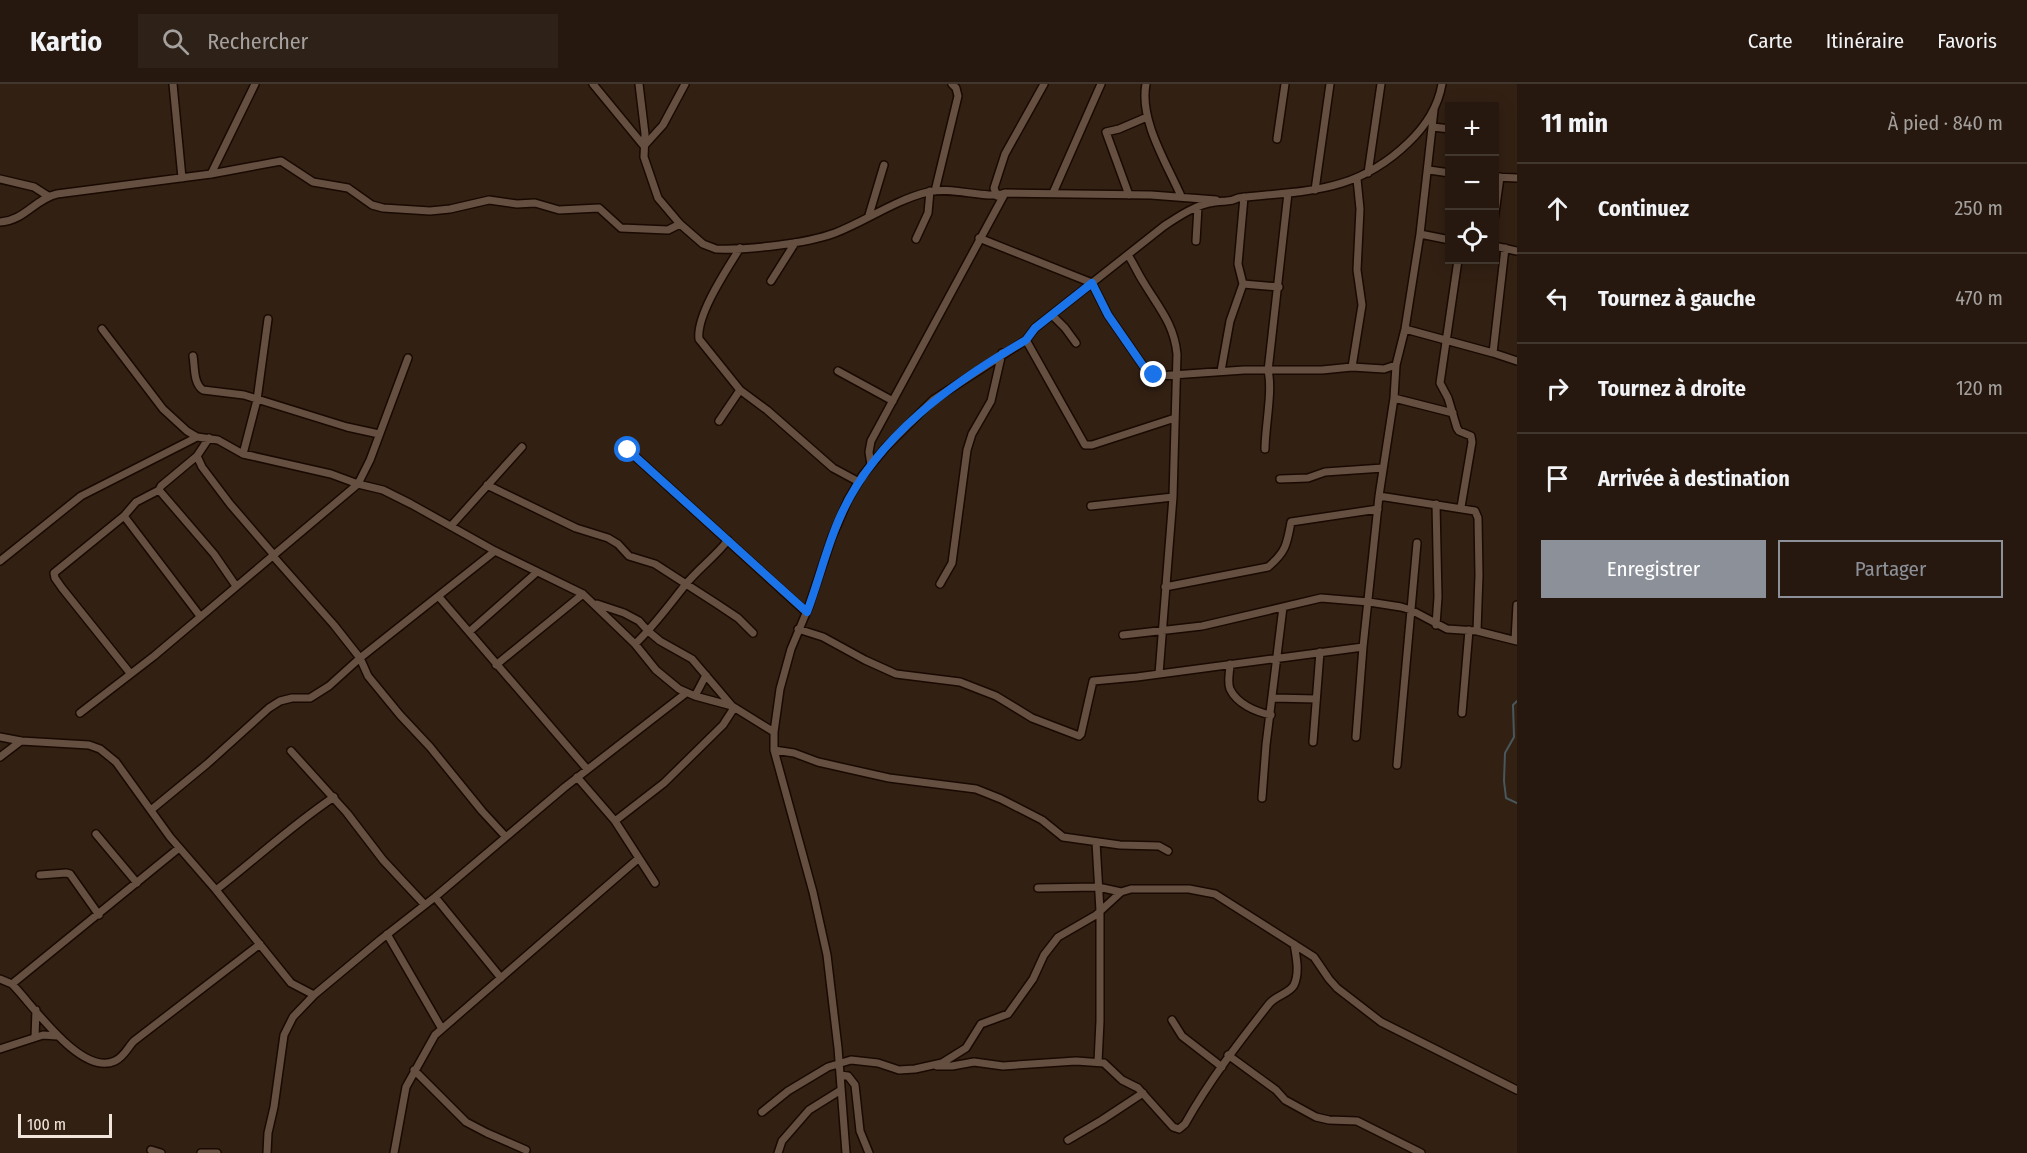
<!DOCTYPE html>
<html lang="fr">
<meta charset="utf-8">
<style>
body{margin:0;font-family:"Fira Sans Condensed",sans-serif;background:#2e2117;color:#f1f3f6}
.controls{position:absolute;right:18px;top:18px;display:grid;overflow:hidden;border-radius:0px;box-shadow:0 3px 15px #0003}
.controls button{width:54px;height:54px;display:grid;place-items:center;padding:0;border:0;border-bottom:2px solid #42372e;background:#26180e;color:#f1f3f6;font:30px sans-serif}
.scale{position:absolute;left:18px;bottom:15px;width:94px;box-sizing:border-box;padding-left:6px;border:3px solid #f0e4db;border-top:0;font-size:16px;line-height:21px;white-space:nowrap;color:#f0e4db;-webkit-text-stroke:4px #322013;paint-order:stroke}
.stop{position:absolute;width:18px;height:18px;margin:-14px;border:4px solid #1a73e8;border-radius:50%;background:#fff}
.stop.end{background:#1a73e8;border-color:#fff;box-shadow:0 2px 6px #0008}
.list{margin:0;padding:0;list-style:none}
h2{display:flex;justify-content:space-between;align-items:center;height:78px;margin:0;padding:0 24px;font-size:26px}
h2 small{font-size:20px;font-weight:400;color:#a4a09e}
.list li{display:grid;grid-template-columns:39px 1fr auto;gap:18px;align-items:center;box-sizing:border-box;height:90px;padding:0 24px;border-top:2px solid #42372e}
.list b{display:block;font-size:22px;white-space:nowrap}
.list em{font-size:20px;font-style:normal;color:#a4a09e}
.actions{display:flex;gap:12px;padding:18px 24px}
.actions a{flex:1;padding:14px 0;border:2px solid #8c9099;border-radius:0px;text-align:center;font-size:21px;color:#8c9099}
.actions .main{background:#8c9099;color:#fff}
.icon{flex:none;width:33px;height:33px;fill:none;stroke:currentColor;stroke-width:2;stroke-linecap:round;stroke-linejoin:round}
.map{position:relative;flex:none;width:1517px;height:1069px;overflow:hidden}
header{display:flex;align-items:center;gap:36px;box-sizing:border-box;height:84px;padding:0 30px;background:#26180e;border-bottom:2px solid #42372e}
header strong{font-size:28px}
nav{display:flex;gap:33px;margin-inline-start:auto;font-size:21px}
.search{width:420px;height:54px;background:#2e2117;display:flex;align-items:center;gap:15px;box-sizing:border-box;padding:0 21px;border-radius:0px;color:#a4a09e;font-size:22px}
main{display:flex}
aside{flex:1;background:#26180e}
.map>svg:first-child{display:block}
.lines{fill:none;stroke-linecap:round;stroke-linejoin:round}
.stream{stroke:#48575b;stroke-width:2}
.minor-casing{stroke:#190901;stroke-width:10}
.minor{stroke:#644f41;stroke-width:7}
.route{stroke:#1a73e8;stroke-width:8}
</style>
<header>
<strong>Kartio</strong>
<div class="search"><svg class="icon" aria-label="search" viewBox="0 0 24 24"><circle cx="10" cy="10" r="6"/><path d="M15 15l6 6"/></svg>Rechercher</div>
<nav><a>Carte</a><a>Itinéraire</a><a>Favoris</a></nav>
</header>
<main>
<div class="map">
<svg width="1517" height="1069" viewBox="0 0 1517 1069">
<rect width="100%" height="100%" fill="#322013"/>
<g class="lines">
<path class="stream" d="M1517 617 1513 621 1514 653 1505 669 1504 697 1506 714 1517 719"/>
<defs>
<path id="minor" d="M173 0 182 94
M593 0 644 62 663 41 685 0
M639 0 645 50 644 73 658 114 680 140 703 160 716 165C748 166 805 160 835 149 866 137 895 116 928 108 951 102 988 116 1005 109L1151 111 1216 116
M1146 0C1139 36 1167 80 1181 112
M1433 43 1450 45
M1277 55 1285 0
M1429 86 1450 89
M1368 89 1381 0
M211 90 255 0
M1494 93 1517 94
M0 95 34 103 48 112
M1315 106 1330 0
M935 107 958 12 956 4 952 0
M1053 109 1101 0
M1129 111 1106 48 1119 45 1147 33
M997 112 994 104 1005 70 1044 0
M869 131 884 81
M1494 136 1500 93
M0 138C24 137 35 115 57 110L211 90 281 77 313 98 348 104 372 121 383 124 430 127 450 125 489 116 517 120 535 119 559 126 599 124 621 144 668 146 680 140
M1420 150 1450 156
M979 154 1092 199 1108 231 1146 286 1158 292 1244 286H1322L1352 283 1384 285 1396 281
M916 155 928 129 930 107
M1196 157 1198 123
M1494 162 1517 167
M740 164C727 185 696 231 699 255L740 306 767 326 833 384 859 398
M1128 171C1134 180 1138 190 1144 199 1159 224 1174 240 1177 270L1173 413 1159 590
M1458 176 1440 299 1448 314 1457 344 1459 347 1471 352 1472 358 1461 423
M771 197 795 159
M1243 200 1279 203
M1052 231 1065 244 1076 259
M102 245 163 325 187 347 197 353 218 356 243 370 331 390 358 400 383 406 411 420 495 467 583 510 635 560 656 586 679 605 695 612 732 622 774 648
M1405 245 1493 269 1505 164
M1026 256 1085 361H1092L1175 334
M1493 269 1517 277
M193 272C195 283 193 299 203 306L244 311 347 343 379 350
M1352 283 1362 221 1357 186 1360 125 1357 95
M838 287 893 317
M1221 287 1230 237 1243 200 1238 180 1244 113
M1394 314 1453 329
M719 337 740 306
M1265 365C1265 343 1273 306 1268 287L1288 109
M628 366 806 528
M243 370 257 316 268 235
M197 372 202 383 230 420 274 471
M871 381 869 368 871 357 1004 111
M1280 395 1308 394 1325 388 1383 384
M487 401 576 444 608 454 618 460 629 472 655 480 717 520 738 534 753 549
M159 406 214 470 236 502
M1379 412 1475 427 1478 434 1479 491 1477 547
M1436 420 1438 513 1436 541
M1091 422 1173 413
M124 432 200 532
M451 442 522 363
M273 472 334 541 360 574 368 592 400 631 430 663 482 727 506 753
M0 477 81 412 197 353
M940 500 952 479 967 366 972 350 991 317 1002 269
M1165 503 1268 483C1286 468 1287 460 1291 438L1378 425
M439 513 587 685
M597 520 624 529 639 537 648 547 660 557 692 575 732 622
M798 545 823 553 865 576 896 590 960 598 996 612 1032 634 1079 652 1081 650 1093 597 1137 593 1363 563
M469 548 537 488
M1123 551 1202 542 1321 514 1369 518 1401 523 1411 526 1447 545 1477 547 1517 557
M1515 556 1517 521
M635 560C655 541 669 521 686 500 699 484 716 472 728 456
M1230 580C1230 587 1227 598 1230 605 1237 620 1256 628 1271 631
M496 581 583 510
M130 589 62 504 55 494 54 489 124 432 136 418 159 406 161 402 197 372 209 354
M695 612 706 591
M1273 614 1316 615
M80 629 154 572 358 400 370 376 408 274
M1462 629 1469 546
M0 653 21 657 89 661 100 665 116 678 170 753 216 806 291 899 314 911
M1356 653 1363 563 1379 412 1394 314 1396 281 1405 245 1420 150 1434 26
M1313 658 1320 568
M774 666 794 669 818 678 889 694 976 705 1001 715 1042 736 1063 753 1120 761 1159 762 1168 767
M291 667 347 729 383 776 425 821
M0 673 21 657
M1397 681 1417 459
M577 693 615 737 655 799
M1262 714 1266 661 1283 523
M151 726 207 680 269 624 280 617 292 614H310L329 602 360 574 495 467
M615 737 664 699 723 641 734 624
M96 750 137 799
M1096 758 1100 827V937L1098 978
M40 791 66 789 70 790 99 831
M1038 804 1098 803 1121 808
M216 806C256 775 292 741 334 713
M435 813 501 894
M387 850 442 945
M0 895 12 900 179 764
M12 900C33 921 81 993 115 977 124 973 128 963 134 957L260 860
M1172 936 1182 952 1222 983
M35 953 36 926
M0 965 43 951 57 952
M1228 971 1276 1006 1285 1016 1316 1033 1329 1036 1357 1037 1421 1069
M937 982H952L974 978 1003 982 1076 977 1104 979 1122 996 1138 1004 1173 1043 1179 1045 1185 1040C1209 997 1239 958 1269 920 1276 911 1289 910 1294 901 1300 888 1296 872 1294 860
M414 986 466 1038 487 1049 526 1066
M840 991 848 992 855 1001 860 1047 869 1069
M762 1028 788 1007 828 983 851 976 878 979 899 986 915 985 942 979 966 964 981 940 1008 930 1033 895 1044 871 1058 853 1096 831 1121 808 1131 805H1189L1215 810 1314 873 1329 895 1337 904 1381 938 1517 1006
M1068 1056 1102 1036 1143 1009
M151 1066 161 1069
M201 1069H217
M267 1069 268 1049 274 1023 284 951 293 933 314 911 380 856 435 813 565 703 686 609
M394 1069 406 1003 435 951 639 774
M778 1069 782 1057 809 1026 841 1006
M846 1069 838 964 827 871 813 808 774 666V648L780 605 791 565 809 522 832 453 848 416 862 392 886 363 933 316 1026 256 1035 244 1164 142C1179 132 1197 120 1215 118 1225 116 1229 119 1238 114 1306 106 1355 110 1408 59 1425 43 1438 23 1442 0"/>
</defs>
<use href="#minor" class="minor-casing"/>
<use href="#minor" class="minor"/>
</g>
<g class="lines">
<path class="route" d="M628 366 807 528C819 497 826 464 840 433 876 352 952 299 1026 256L1035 244 1092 199 1108 231 1146 286 1154 291"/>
</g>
</svg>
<div class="controls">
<button>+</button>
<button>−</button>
<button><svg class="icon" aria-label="locate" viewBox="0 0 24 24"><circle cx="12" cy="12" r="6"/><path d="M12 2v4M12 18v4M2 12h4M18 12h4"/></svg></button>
</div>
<div class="scale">100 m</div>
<div class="stop" style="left:628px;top:366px"></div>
<div class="stop end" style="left:1154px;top:291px"></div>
</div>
<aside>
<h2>11 min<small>À pied · 840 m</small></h2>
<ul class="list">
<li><svg class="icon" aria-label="ahead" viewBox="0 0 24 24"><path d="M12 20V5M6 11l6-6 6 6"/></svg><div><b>Continuez</b></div><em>250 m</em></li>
<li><svg class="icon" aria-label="left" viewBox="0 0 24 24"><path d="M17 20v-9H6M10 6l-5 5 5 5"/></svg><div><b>Tournez à gauche</b></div><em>470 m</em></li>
<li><svg class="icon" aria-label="right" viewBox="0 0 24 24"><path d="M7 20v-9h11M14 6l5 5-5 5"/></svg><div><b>Tournez à droite</b></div><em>120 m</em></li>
<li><svg class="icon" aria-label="arrive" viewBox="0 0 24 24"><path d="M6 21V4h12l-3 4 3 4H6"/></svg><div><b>Arrivée à destination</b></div></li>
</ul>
<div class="actions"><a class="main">Enregistrer</a><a>Partager</a></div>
</aside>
</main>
